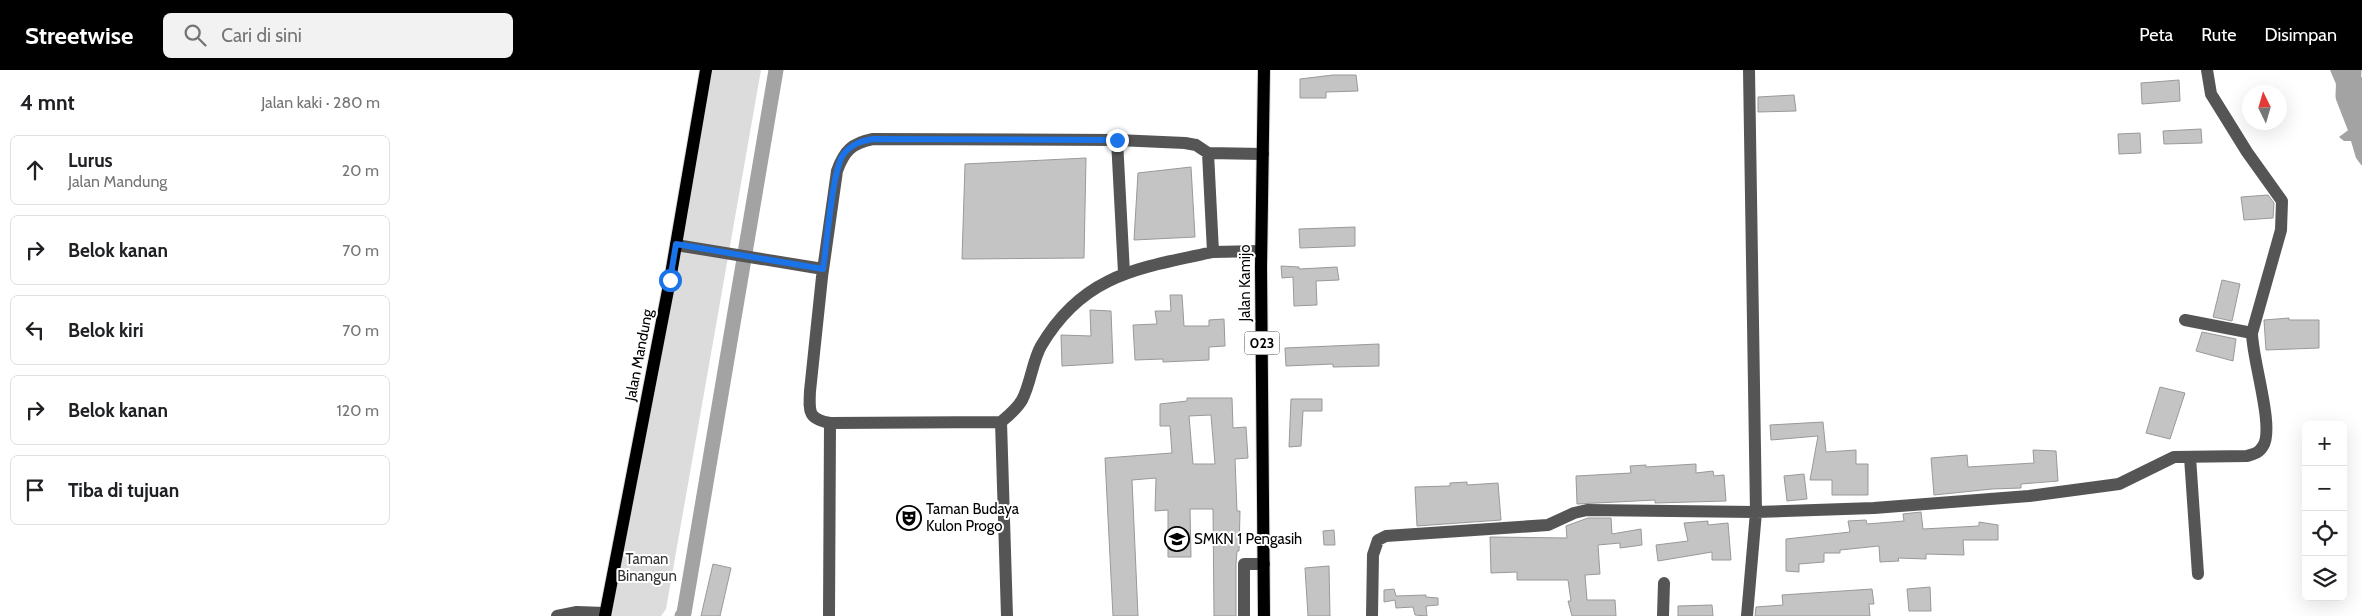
<!DOCTYPE html>
<html lang="id">
<meta charset="utf-8">
<style>
body{margin:0;font-family:Cabin,sans-serif;background:#f2f2f2;color:#202124}
.controls{position:absolute;right:15px;bottom:15px;display:grid;overflow:hidden;border-radius:8px;box-shadow:0 5px 20px #0002}
.controls button{width:45px;height:45px;display:grid;place-items:center;padding:0;border:0;border-bottom:1px solid #e0e0e0;background:#fff;color:#202124;font:25px sans-serif}
.compass{position:absolute;left:1842px;top:15px;width:45px;height:45px;border-radius:50%;background:#fff;box-shadow:0 5px 20px #0002;rotate:355deg}
.stop{position:absolute;width:15px;height:15px;margin:-11px;border:4px solid #1a73e8;border-radius:50%;background:#fff}
.stop.end{background:#1a73e8;border-color:#fff;box-shadow:0 1px 5px #0008}
.list{margin:0;padding:0;list-style:none}
h2{display:flex;justify-content:space-between;align-items:center;height:65px;margin:0;padding:0 20px;font-size:21px}
h2 small{font-size:16px;font-weight:400;color:#757577}
.list li{display:grid;grid-template-columns:32px 1fr auto;gap:15px;align-items:center;box-sizing:border-box;height:70px;margin:0 10px 10px;padding:0 10px;border:1px solid #e0e0e0;border-radius:8px}
.list b{display:block;font-size:19px;white-space:nowrap}
.list p{margin:0;font-size:16px;white-space:nowrap;color:#757577}
.list em{font-size:16px;font-style:normal;color:#757577}
.icon{flex:none;width:28px;height:28px;fill:none;stroke:currentColor;stroke-width:2;stroke-linecap:round;stroke-linejoin:round}
.map{position:relative;flex:none;width:1962px;height:546px;overflow:hidden}
header{display:flex;align-items:center;gap:30px;box-sizing:border-box;height:70px;padding:0 25px;background:#000;color:#fff}
header strong{font-size:24px}
nav{display:flex;gap:28px;margin-inline-start:auto;font-size:18px}
.search{width:350px;height:45px;background:#f2f2f2;display:flex;align-items:center;gap:12px;box-sizing:border-box;padding:0 18px;border-radius:8px;color:#757577;font-size:19px}
main{display:flex}
aside{flex:1;background:#fff}
.map>svg:first-child{display:block}
.green{fill:#dcdcdc}
.water{fill:#a3a3a3}
.lines{fill:none;stroke-linecap:round;stroke-linejoin:round}
.canal{stroke:#a3a3a3;stroke-width:15}
.river{stroke:#a3a3a3;stroke-width:25}
.building{fill:#c4c4c4;stroke:#999;fill-rule:evenodd}
.major-casing{stroke:#dbdbdb;stroke-width:14}
.minor{stroke:#555;stroke-width:12}
.major{stroke:#000;stroke-width:12}
.route{stroke:#1a73e8;stroke-width:6}
.labels{text-anchor:middle;dominant-baseline:central;stroke-width:4;stroke-linejoin:round;paint-order:stroke}
.shield{fill:#fff;stroke:#4c4c4c;stroke-width:1}
.shield-label{font-size:14px;font-weight:bold;fill:#000}
.street-label{font-size:15px;fill:#000;stroke:#fff}
.poi-label{font-size:15px;fill:#000;stroke:#fff;text-anchor:start}
.park-label{font-size:15px;fill:#333;stroke:#fff}
</style>
<header>
<strong>Streetwise</strong>
<div class="search"><svg class="icon" aria-label="search" viewBox="0 0 24 24"><circle cx="10" cy="10" r="6"/><path d="M15 15l6 6"/></svg>Cari di sini</div>
<nav><a>Peta</a><a>Rute</a><a>Disimpan</a></nav>
</header>
<main>
<aside>
<h2>4 mnt<small>Jalan kaki · 280 m</small></h2>
<ul class="list">
<li><svg class="icon" aria-label="ahead" viewBox="0 0 24 24"><path d="M12 20V5M6 11l6-6 6 6"/></svg><div><b>Lurus</b><p>Jalan Mandung</p></div><em>20 m</em></li>
<li><svg class="icon" aria-label="right" viewBox="0 0 24 24"><path d="M7 20v-9h11M14 6l5 5-5 5"/></svg><div><b>Belok kanan</b></div><em>70 m</em></li>
<li><svg class="icon" aria-label="left" viewBox="0 0 24 24"><path d="M17 20v-9H6M10 6l-5 5 5 5"/></svg><div><b>Belok kiri</b></div><em>70 m</em></li>
<li><svg class="icon" aria-label="right" viewBox="0 0 24 24"><path d="M7 20v-9h11M14 6l5 5-5 5"/></svg><div><b>Belok kanan</b></div><em>120 m</em></li>
<li><svg class="icon" aria-label="arrive" viewBox="0 0 24 24"><path d="M6 21V4h12l-3 4 3 4H6"/></svg><div><b>Tiba di tujuan</b></div></li>
</ul>
</aside>
<div class="map">
<svg width="1962" height="546" viewBox="0 0 1962 546">
<rect width="100%" height="100%" fill="#fff"/>
<path class="green" d="M312 0H361L266 539 261 546H212Z"/>
<path class="water" d="M1930 0H1957L1962 8V96L1956 88 1951 71H1944L1939 67 1951 58 1958 46 1953 31 1936 14Z"/>
<g class="lines">
<path class="canal" d="M282 546 284 543 376 0"/>
<path class="river" d="M1949 0 1948 26 1962 62"/>
</g>
<path class="building" d="M933 5H956L958 21 926 22V28H900V9Z
M1779 10 1780 31 1742 34 1741 13Z
M1394 25 1396 41 1358 42V27Z
M1801 59 1802 73 1764 74 1763 61Z
M1740 63 1741 83 1719 84 1718 64Z
M686 88 684 188 562 189 565 94Z
M791 97 795 167 734 170 738 103Z
M1868 125 1874 133 1873 148 1844 150 1841 127Z
M955 157V176L900 178 899 159Z
M881 196 899 197V199L937 197 939 210 916 211 917 235 894 236 893 207 882 208Z
M1822 210 1840 214 1832 251 1813 247Z
M770 225H782L784 256H809V250L824 249 825 276 809 277V290L763 292V289L735 290 733 255 757 254 755 241H771Z
M690 240 711 241 713 293 662 296 661 265 691 266Z
M1889 248V250H1919V278L1866 280 1864 250Z
M1802 262 1836 269 1833 291 1796 281Z
M979 274V296L933 297V294L886 296 885 278Z
M1760 317 1785 323 1770 369 1746 363Z
M787 328H832L833 358 846 357 848 388 835 389 837 441H840L839 481H837L836 494V546H814L813 439H790L791 487H768V440L755 441 756 408 732 410 738 546H713L705 388 772 383 770 356H760V334L787 331ZM811 345 815 394H793L789 346Z
M891 329H922V341H903L901 376 889 377Z
M1423 352 1426 382 1456 380V394H1468V425H1432V410H1410L1418 366 1371 370 1370 355Z
M1633 380 1656 381 1658 411 1621 414V418L1592 419 1534 425 1531 388 1567 385 1568 397 1634 393Z
M1296 394V403L1313 401 1314 406 1324 405 1326 431 1255 433V430L1177 434 1176 406 1231 403 1230 396 1246 395V397Z
M1404 404 1407 429 1387 431 1384 406Z
M1067 412V415L1098 413 1101 450 1017 456 1015 417 1050 416V413Z
M1521 442 1523 459 1579 456V452L1598 455V470H1563L1564 485 1526 484V489L1498 488 1499 491 1480 492 1479 476 1440 480V483H1424V492L1399 494V502L1386 501V469L1450 462 1448 451 1466 450 1467 454 1504 451 1503 444Z
M1188 448H1211L1212 464 1241 459 1242 475 1220 478V473L1198 475 1200 504 1185 505 1187 530H1215L1216 546H1172L1168 531H1171L1168 510H1117V502L1091 503 1090 467 1167 468 1166 456Z
M1308 451V455L1328 453 1331 490H1312V482L1258 491 1256 475 1288 471 1284 453Z
M934 460 935 475H924L923 461Z
M313 494 331 498 320 546H301Z
M929 496 930 546H908L905 498Z
M1530 517 1531 541H1509L1507 519Z
M994 519 996 526 1026 525V527L1038 528V535L1026 536 1027 546 1015 545 1013 537 996 538 995 530 984 532V520Z
M1472 519 1474 534H1469L1470 546H1355L1356 537 1383 535 1382 525Z
M1312 535 1313 546H1278V536Z"/>
<g class="lines">
<defs>
<path id="major" d="M864 0 861 197 864 546
M205 546 270 210 306 0"/>
</defs>
<use href="#major" class="major-casing"/>
<path class="minor" d="M717 70 724 203
M276 175 423 199
M813 182 861 181
M1785 250 1852 263
M601 352 607 546
M430 353C408 349 409 342 410 321L422 207 437 101C444 81 452 73 473 69L717 70 785 73 796 75 808 83 863 84
M1790 387 1798 504
M157 546 177 542 205 543
M429 546 430 353 601 352C608 346 617 339 622 330 631 313 632 292 641 276 683 204 739 198 813 182L808 83
M844 546V494H864
M972 546 973 485 978 470 986 466 1148 455 1174 443 1187 440 1356 442 1349 0
M1263 546 1264 513
M1347 546 1356 442 1474 438 1629 426 1719 414 1774 387 1847 386C1854 384 1859 383 1863 376 1875 358 1852 289 1852 263L1881 160 1882 131 1847 82 1811 24 1807 0"/>
<use href="#major" class="major"/>
</g>
<g class="lines">
<path class="route" d="M270 210 276 174 423 199C427 174 432 102 443 85 451 74 461 71 473 69L717 70"/>
</g>
<defs>
<symbol id="theatre-ring" viewBox="-11 -11 22 22"><circle r="9.5" fill="#fff" stroke="#000" stroke-width="1.5"/><path d="M-5-5.5Q0-4 5-5.5V0Q5 5 0 6Q-5 5-5 0ZM-3.3-2.5H-1v1.5H-3.3ZM1-2.5H3.3v1.5H1ZM-2.8 1Q0 5.5 2.8 1Z" fill="#000"/></symbol>
<symbol id="school-ring" viewBox="-11 -11 22 22"><circle r="9.5" fill="#fff" stroke="#000" stroke-width="1.5"/><path d="M0-5L7-2L0 1L-7-2ZM-4 1L0 2.5L4 1V4Q0 6-4 4Z" fill="#000"/></symbol>
</defs>
<g fill-rule="evenodd">
<use href="#theatre-ring" x="495" y="434" width="28" height="28"/>
<use href="#school-ring" x="763" y="455" width="28" height="28"/>
</g>
<g class="labels">
<rect class="shield" x="844.5" y="261.5" width="35" height="23" rx="4"/>
<g class="shield-label">
<text x="862" y="273">023</text>
</g>
<g class="street-label">
<text transform="translate(845 213) rotate(-90)">Jalan Kamijo</text>
<text transform="translate(239 285) rotate(-79)">Jalan Mandung</text>
</g>
<g class="poi-label">
<text x="526" y="439">Taman Budaya<tspan x="526" dy="17">Kulon Progo</tspan></text>
<text x="794" y="469">SMKN 1 Pengasih</text>
</g>
<g class="park-label">
<text x="247" y="489">Taman<tspan x="247" dy="17">Binangun</tspan></text>
</g>
</g>
</svg>
<div class="controls">
<button>+</button>
<button>−</button>
<button><svg class="icon" aria-label="locate" viewBox="0 0 24 24"><circle cx="12" cy="12" r="6"/><path d="M12 2v4M12 18v4M2 12h4M18 12h4"/></svg></button>
<button><svg class="icon" aria-label="layers" viewBox="0 0 24 24"><path d="M12 4l9 5-9 5-9-5zM3 14l9 5 9-5"/></svg></button>
</div>
<svg class="compass" viewBox="-18 -18 36 36"><path d="M0-13l5 13h-10z" fill="#e53935"/><path d="M0 13l5-13h-10z" fill="#757577"/></svg>
<div class="stop" style="left:270px;top:210px"></div>
<div class="stop end" style="left:717px;top:70px"></div>
</div>
</main>
